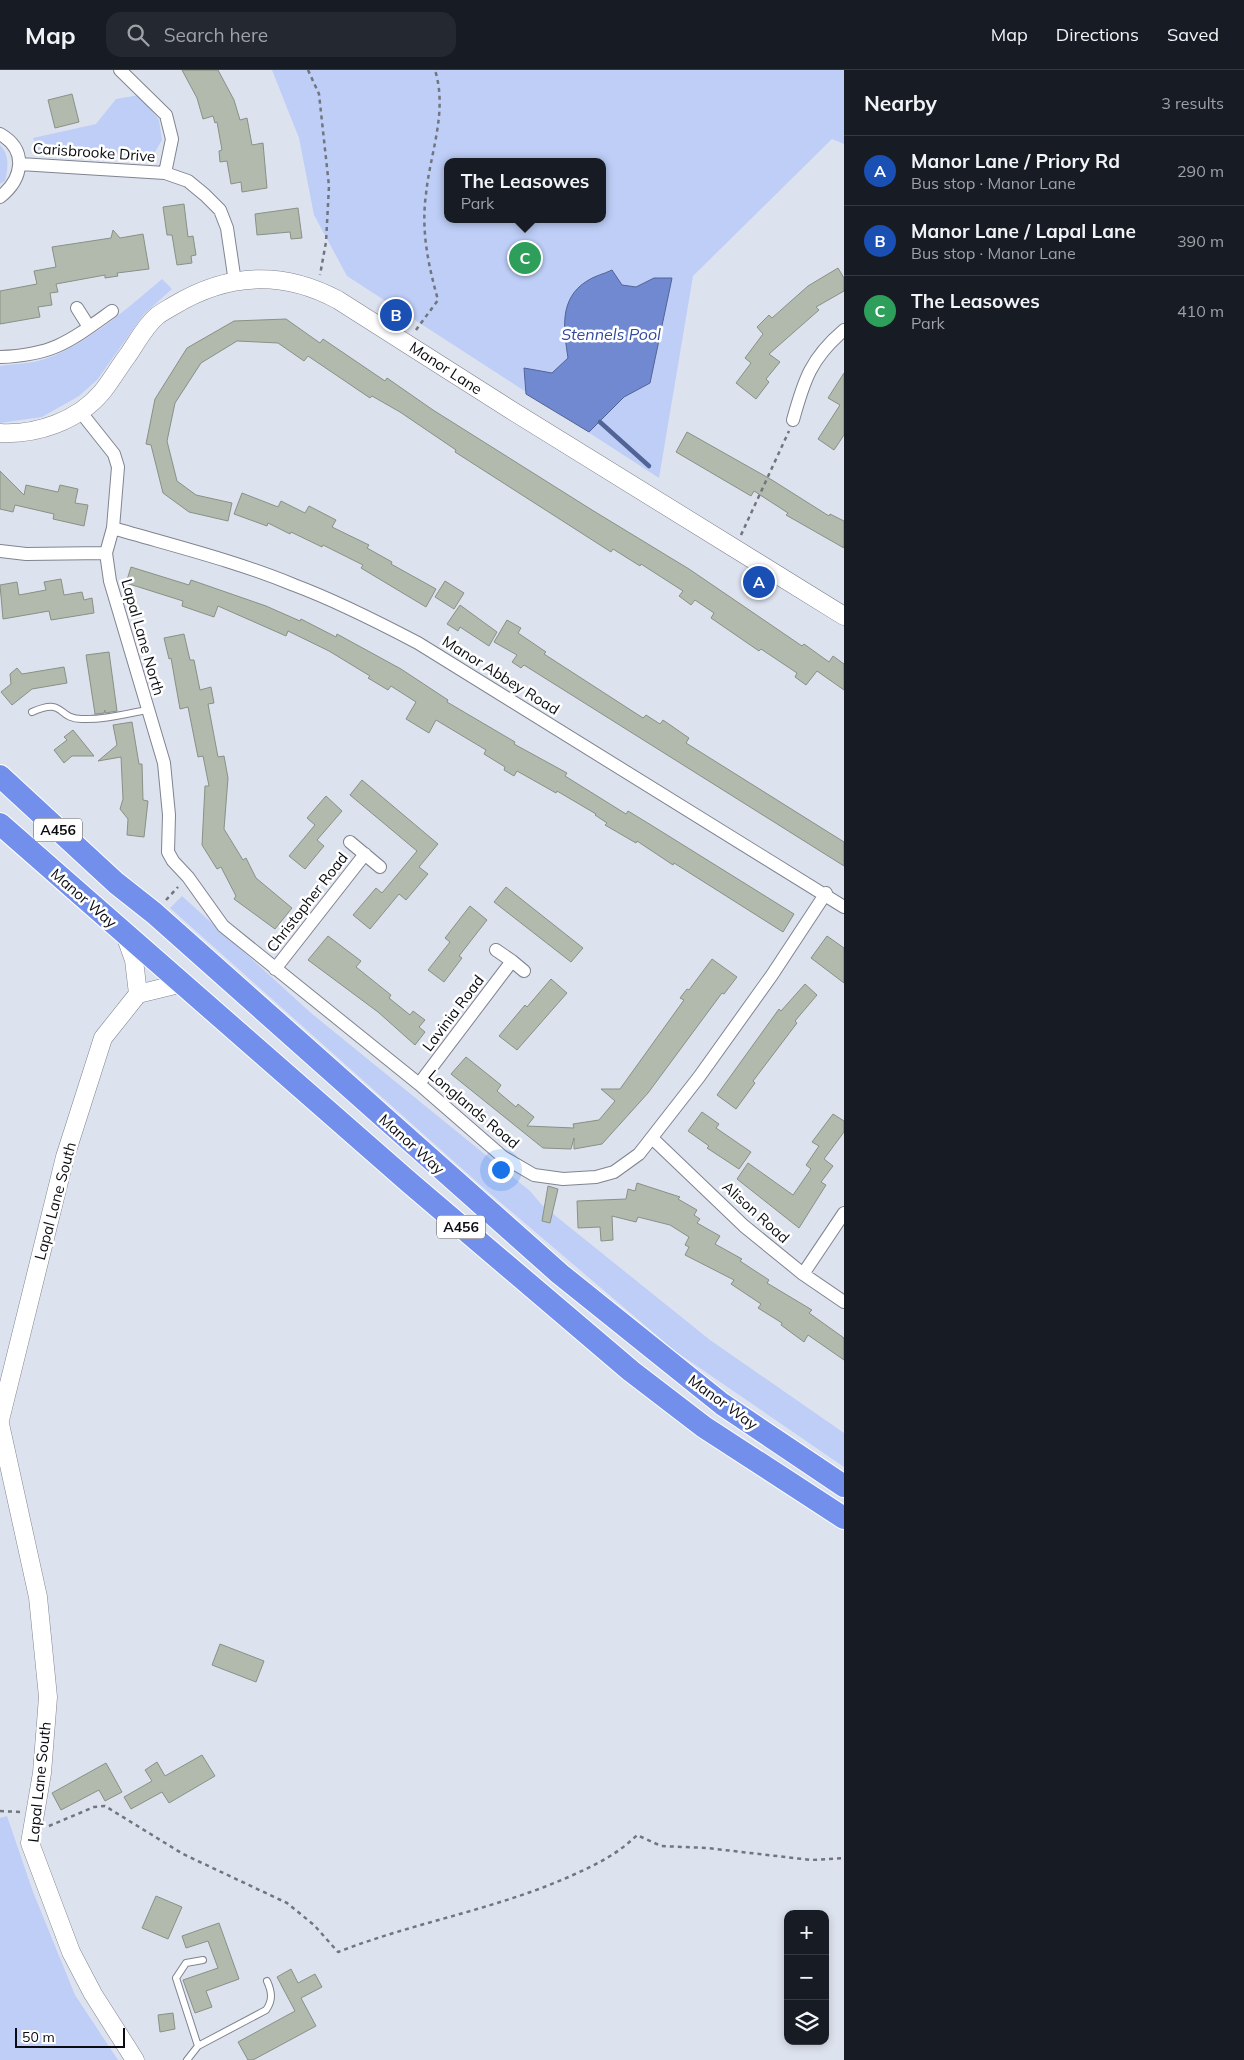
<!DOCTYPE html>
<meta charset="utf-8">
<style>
body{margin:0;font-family:Mulish,sans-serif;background:#242831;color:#f1f3f6}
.controls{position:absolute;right:15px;bottom:15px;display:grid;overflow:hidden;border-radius:10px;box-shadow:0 2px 8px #0003}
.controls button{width:45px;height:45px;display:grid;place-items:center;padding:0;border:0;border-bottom:1px solid #363941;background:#171b24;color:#f1f3f6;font:25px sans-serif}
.scale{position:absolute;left:15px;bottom:12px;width:110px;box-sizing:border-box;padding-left:5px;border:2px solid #0b0c11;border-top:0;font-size:14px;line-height:18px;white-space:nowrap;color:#0b0c11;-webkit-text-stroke:4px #fff;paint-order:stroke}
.you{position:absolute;left:500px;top:1099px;width:18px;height:18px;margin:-12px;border:4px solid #fff;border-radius:50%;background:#1a73e8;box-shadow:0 0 0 8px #1a73e833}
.badge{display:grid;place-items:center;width:32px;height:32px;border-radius:50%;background:#568f2b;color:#fff;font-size:16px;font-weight:700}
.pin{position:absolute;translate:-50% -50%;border:2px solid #fff;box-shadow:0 1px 5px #0006}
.popup{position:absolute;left:444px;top:88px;width:162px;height:65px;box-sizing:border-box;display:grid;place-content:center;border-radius:10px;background:#171b24;filter:drop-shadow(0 1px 4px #0005);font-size:16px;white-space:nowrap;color:#9ea1a6}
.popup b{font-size:19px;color:#f1f3f6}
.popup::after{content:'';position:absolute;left:50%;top:100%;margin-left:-10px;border:10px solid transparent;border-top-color:#171b24}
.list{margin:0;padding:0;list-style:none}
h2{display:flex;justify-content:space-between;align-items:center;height:65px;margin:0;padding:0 20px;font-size:21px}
h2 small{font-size:16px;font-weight:400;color:#9ea1a6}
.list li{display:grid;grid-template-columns:32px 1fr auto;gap:15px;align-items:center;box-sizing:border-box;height:70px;padding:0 20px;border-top:1px solid #363941}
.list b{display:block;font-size:19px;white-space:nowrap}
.list p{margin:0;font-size:16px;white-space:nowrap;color:#9ea1a6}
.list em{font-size:16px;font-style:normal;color:#9ea1a6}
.icon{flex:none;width:28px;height:28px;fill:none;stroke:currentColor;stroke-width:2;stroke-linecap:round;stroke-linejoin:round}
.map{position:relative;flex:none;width:844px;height:1990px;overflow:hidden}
header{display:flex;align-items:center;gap:30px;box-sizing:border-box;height:70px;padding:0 25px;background:#171b24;border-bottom:1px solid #363941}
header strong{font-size:24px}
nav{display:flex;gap:28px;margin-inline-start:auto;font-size:18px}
.search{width:350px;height:45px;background:#242831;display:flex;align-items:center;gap:12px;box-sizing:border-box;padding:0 18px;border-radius:15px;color:#9ea1a6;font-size:19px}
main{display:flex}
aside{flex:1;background:#171b24}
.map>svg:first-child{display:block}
.green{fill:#becef7;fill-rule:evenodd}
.water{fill:#7189d0;stroke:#526497}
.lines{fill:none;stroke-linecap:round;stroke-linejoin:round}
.stream{stroke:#526497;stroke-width:4.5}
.building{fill:#b2b9ad;stroke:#899186}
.lane-casing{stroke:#808490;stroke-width:8}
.street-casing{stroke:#808490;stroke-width:14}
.secondary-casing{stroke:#808490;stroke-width:19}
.highway-casing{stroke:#fff;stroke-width:24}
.path{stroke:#72757e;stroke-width:2.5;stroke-dasharray:4 4;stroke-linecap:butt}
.lane{stroke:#fff;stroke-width:6}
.street{stroke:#fff;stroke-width:12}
.secondary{stroke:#fff;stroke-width:18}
.highway{stroke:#728fec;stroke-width:22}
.labels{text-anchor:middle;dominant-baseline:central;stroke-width:5;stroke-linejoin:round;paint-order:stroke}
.shield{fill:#fff;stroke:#545558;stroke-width:1}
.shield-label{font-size:14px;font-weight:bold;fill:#0b0c11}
.street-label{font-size:15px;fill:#0b0c11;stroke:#fff}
.water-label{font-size:16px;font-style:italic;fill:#33499e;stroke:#fff}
</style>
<header>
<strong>Map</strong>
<div class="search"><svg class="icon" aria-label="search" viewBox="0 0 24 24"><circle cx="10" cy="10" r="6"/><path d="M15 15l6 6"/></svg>Search here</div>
<nav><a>Map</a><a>Directions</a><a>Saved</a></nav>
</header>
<main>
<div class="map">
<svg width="844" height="1990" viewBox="0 0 844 1990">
<rect width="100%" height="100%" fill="#dde2ef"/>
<path class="green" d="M272 0H844V74L832 69 693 206 659 408 347 206 314 145 299 68ZM448 92H602V149H448Z
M139 25 159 50 162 70 155 82 147 88 113 83H39L33 68 96 54 116 29Z
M0 75C10 85 8 98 5 111L0 114Z
M162 209 172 219 144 244 97 310 79 326 42 347 0 353V296C12 294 26 294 38 291 81 280 129 237 162 209Z
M182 826 311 943 530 1121 542 1135 710 1270 844 1363V1397L675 1281 486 1120 170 838Z
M7 1746 33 1822 75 1925 118 1990H0V1748Z"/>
<path class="water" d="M612 200 622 215 636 217 654 208H672L650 313 624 327 589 362 526 324 524 298 552 303 568 288C564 261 558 229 587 211 594 206 604 204 612 200Z"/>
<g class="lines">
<path class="stream" d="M600 352 649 396"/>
</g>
<path class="building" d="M182 0H218L234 30 240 50 247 48 252 75 263 73 267 118 242 122 241 112 231 114 227 91 220 92 219 81 222 80 217 52 215 53 213 46 203 49 197 28Z
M72 24 79 52 55 58 48 30Z
M184 134 188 167 193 166 196 185 191 186 192 193 177 195 172 165H167L163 137Z
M298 138 302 168 291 169 290 162 257 165 255 144Z
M113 160 120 168 143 164 149 199 117 203 118 206 105 208V205L56 214 58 222 50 223 52 235 38 237 40 247 0 254V221L37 214 34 201 56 197 52 177 111 168Z
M838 198 844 208V221L816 237 819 240 769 284 780 292 766 309 769 312 756 329 736 313 751 293 745 288 763 264 757 257 769 245 772 248 808 216Z
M286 249 320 273 323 269 385 311 387 308 433 340 592 440 689 499 802 576 804 574 829 592 833 586 844 594V620L817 601 806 615 795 607 797 603 761 579 759 581 711 548 714 543 695 530 691 535 679 526 683 521 641 494 640 496 613 479 611 482 455 382 456 380 400 342 372 326 370 328 308 286 304 291 278 273 237 271 201 293 175 333 167 371 177 411 196 425 232 433 228 451 189 442 163 423 151 375 146 374 155 329 187 278 234 251Z
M844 303V365L834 380 818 369 840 335 828 328Z
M687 362 772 410 829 446 830 444 844 451V478L786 445 788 443 754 421 751 426 676 382Z
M0 401 24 425 26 415 58 422 60 415 78 419 75 433 88 435 84 456 53 449 54 444 15 435 13 442 0 439Z
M242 423 278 437 281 431 305 443 309 436 336 450 332 457 369 475 367 478 392 492 391 494 436 519 426 537 361 498 363 495 323 475 322 477 291 462 290 464 268 453 267 456 234 444Z
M131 497 189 515 191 510 266 536 300 551 301 549 336 567 337 564 401 599 448 630 447 632 515 672 514 674 567 703 565 706 626 744 628 741 651 755 794 844 783 862 674 793 673 795 637 771 636 773 605 755 607 753 595 745 596 744 557 721 556 723 517 701 514 706 504 700 505 697 484 684 486 680 436 650 429 663 406 649 416 632 391 616 388 620 368 608 370 606 329 581 288 561 286 566 218 536 214 547 182 536 183 531 126 513Z
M61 509 64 525 82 522 84 530 92 528 94 543 51 550 49 541 3 549 0 515 17 512 19 525 46 520 44 512Z
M445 511 464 523 454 539 435 527Z
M460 535 497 562 489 576 460 557 458 561 447 554Z
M507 550 521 558 518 563 546 582 544 584 643 648 646 645 660 654 663 650 689 668 686 673 844 772V796L524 595 521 598 512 592 517 585 494 572Z
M184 564 190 590H194L200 620 211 617 214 633 208 634 218 687 224 686 228 708 224 759 243 790 246 788 256 808 292 838 275 859 234 829 236 826 221 797 217 799 202 775 205 716H209L203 686 198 687 188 637 180 639 171 588 169 589 164 568Z
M109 582 117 641 105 643V640L104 643 95 644 86 585Z
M64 597 67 613 32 619 12 635 1 622 11 614 10 604 17 598 22 604Z
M132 652 139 694H142L143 730 148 731 144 767 127 765 128 749 120 739 123 729 121 687 98 691 117 675 113 655Z
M73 660 94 686H72L64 693 54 680 67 670 64 667Z
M362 710 438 774 419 797 428 804 406 830 399 824 370 859 353 845 376 818 382 823 417 781 350 725Z
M326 726 342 741 317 770 324 776 305 799 289 786 315 755 307 748Z
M506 817 583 878 571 892 494 832Z
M470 836 487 850 459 886 462 888 444 912 428 900 450 872 445 868Z
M328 866 361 891 356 897 391 925 389 928 410 945 413 941 425 950 419 957 425 962 415 975 378 942 308 890Z
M827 866 844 878V913L811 888Z
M712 889 737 907 724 924 722 923 648 1023 602 1074 574 1079V1068L571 1079 543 1078 451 1004 466 987 501 1015 497 1021 516 1037 518 1034 534 1047 527 1056 574 1058 573 1054 599 1050 615 1031 601 1019H620L684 930 680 928 687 919 689 920Z
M551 909 567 923 517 980 499 966 525 935 527 937Z
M805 914 817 925 795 951 797 953 753 1011 755 1013 736 1039 717 1025 779 939 781 941Z
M702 1042 719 1054 716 1058 751 1082 739 1099 707 1078 709 1076 688 1061Z
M833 1044 844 1051V1062L824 1089 833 1096 821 1112 826 1115 799 1158 737 1109 748 1093 793 1125 811 1099 806 1095 819 1076 812 1072Z
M637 1113 680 1127 678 1129 697 1140 694 1145 700 1149 697 1153 720 1166 715 1174 742 1189 740 1191 769 1210 767 1213 812 1240 809 1243 844 1268V1290L808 1265 804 1272 781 1255 782 1253 758 1238 761 1234 731 1214 734 1210 685 1185 689 1177 685 1175 689 1167 670 1155 638 1147 636 1152 612 1146 613 1170 601 1171 600 1157 578 1158 577 1131 626 1129 628 1119 635 1121Z
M548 1116 558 1119 550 1153 542 1151Z
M220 1574 264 1591 256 1612 212 1595Z
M202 1685 215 1706 169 1733 162 1722 131 1739 124 1727 152 1711 145 1700 157 1692 165 1706Z
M106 1693 122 1722 105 1731 99 1720 61 1740 52 1723Z
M156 1826 182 1837 168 1869 142 1858Z
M219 1853 239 1909 206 1921 212 1937 195 1943 183 1910 218 1898 208 1871 186 1878 182 1866Z
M291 1899 298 1913 315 1904 322 1917 301 1928 316 1956 253 1990H248L238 1972 295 1941 277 1907Z
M173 1943 175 1959 160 1962 158 1945Z"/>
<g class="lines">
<defs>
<path id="lane" d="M32 642C66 627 56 649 82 649 104 650 125 644 147 640
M198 1976 176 1908 186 1893 203 1890
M187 1990 198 1976 266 1940C273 1930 272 1922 267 1911"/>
<path id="street" d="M120 0 166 45 172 69 165 103
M0 64C28 80 23 109 0 127
M20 94 165 103 188 111 205 125 220 140 227 158 235 212
M77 238 89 257
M0 287C54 285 70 271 112 241
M79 340 114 384 118 397 113 458 106 483 110 511 164 693 169 745 168 782 173 791 188 807 223 856 419 1014 503 1087 534 1105 563 1109 596 1107 614 1102 639 1084 699 1007 772 905 826 823
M793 350C804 310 811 288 844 260
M113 458C174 476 236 491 294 515 337 531 378 552 418 573L844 837
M0 481 26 484 106 483
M350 772 380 797
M512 891 524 901
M275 899 365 784
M419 1014 512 891 496 880
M652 1068 744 1156 803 1204 844 1232
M803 1204 844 1143"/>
<path id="secondary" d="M0 363C36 365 78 351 102 322 111 311 119 297 128 285 137 272 145 256 157 246 162 242 168 239 173 236 227 203 282 200 338 230L511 340 844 546
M124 862 134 890 138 924
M0 1350 65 1087 103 968 138 924 183 913
M0 1354 38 1527 48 1627 42 1703 30 1773 71 1882 93 1924 135 1990"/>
<path id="highway" d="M0 706 116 813 154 843 560 1204 722 1334 844 1416
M0 754 410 1113 631 1301 704 1357 844 1448"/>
</defs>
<use href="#lane" class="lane-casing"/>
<use href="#street" class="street-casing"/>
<use href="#secondary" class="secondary-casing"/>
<use href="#highway" class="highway-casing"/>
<path class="path" d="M308 0 319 24 329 116 326 172 320 205
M416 260 438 230C428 194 421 161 426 124 430 83 448 42 435 0
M741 465 789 361
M166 830 178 817
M0 1741 21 1742
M49 1756 94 1737 105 1736 183 1784 287 1833 314 1855 338 1882C415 1852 498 1839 573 1805 597 1794 618 1784 637 1765L661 1776 707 1778 811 1790 844 1788"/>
<use href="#lane" class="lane"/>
<use href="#street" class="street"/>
<use href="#secondary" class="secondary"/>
<use href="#highway" class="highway"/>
</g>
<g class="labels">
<g class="shield">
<rect x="34" y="748.5" width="48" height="23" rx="4"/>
<rect x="437" y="1145.5" width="48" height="23" rx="4"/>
</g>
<g class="shield-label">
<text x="58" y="760">A456</text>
<text x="461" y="1157">A456</text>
</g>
<g class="street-label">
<text transform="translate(94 82) rotate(4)">Carisbrooke Drive</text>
<text transform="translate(446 298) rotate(33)">Manor Lane</text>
<text transform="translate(143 567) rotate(74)">Lapal Lane North</text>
<text transform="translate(501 605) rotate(32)">Manor Abbey Road</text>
<text transform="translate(84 828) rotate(41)">Manor Way</text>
<text transform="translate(307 832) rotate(-52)">Christopher Road</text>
<text transform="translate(453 943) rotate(-53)">Lavinia Road</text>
<text transform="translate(474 1039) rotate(40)">Longlands Road</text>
<text transform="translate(412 1074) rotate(42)">Manor Way</text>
<text transform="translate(55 1131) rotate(-75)">Lapal Lane South</text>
<text transform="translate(756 1142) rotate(42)">Alison Road</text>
<text transform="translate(723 1332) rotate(36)">Manor Way</text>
<text transform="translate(39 1712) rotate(-84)">Lapal Lane South</text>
</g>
<g class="water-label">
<text x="611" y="264">Stennels Pool</text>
</g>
</g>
</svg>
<div class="controls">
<button>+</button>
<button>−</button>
<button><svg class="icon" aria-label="layers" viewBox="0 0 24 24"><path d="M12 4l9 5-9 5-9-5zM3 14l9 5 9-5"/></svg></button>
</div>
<div class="scale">50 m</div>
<div class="you"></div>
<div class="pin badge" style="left:759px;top:512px;background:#1a4fb4">A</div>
<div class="pin badge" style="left:396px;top:245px;background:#1a4fb4">B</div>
<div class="pin badge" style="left:525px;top:188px;background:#2e9e5b">C</div>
<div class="popup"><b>The Leasowes</b>Park</div>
</div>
<aside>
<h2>Nearby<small>3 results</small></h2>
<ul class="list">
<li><span class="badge" style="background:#1a4fb4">A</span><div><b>Manor Lane / Priory Rd</b><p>Bus stop · Manor Lane</p></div><em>290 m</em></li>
<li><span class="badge" style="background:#1a4fb4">B</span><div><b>Manor Lane / Lapal Lane</b><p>Bus stop · Manor Lane</p></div><em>390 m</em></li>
<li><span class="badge" style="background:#2e9e5b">C</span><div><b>The Leasowes</b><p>Park</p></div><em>410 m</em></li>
</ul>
</aside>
</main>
